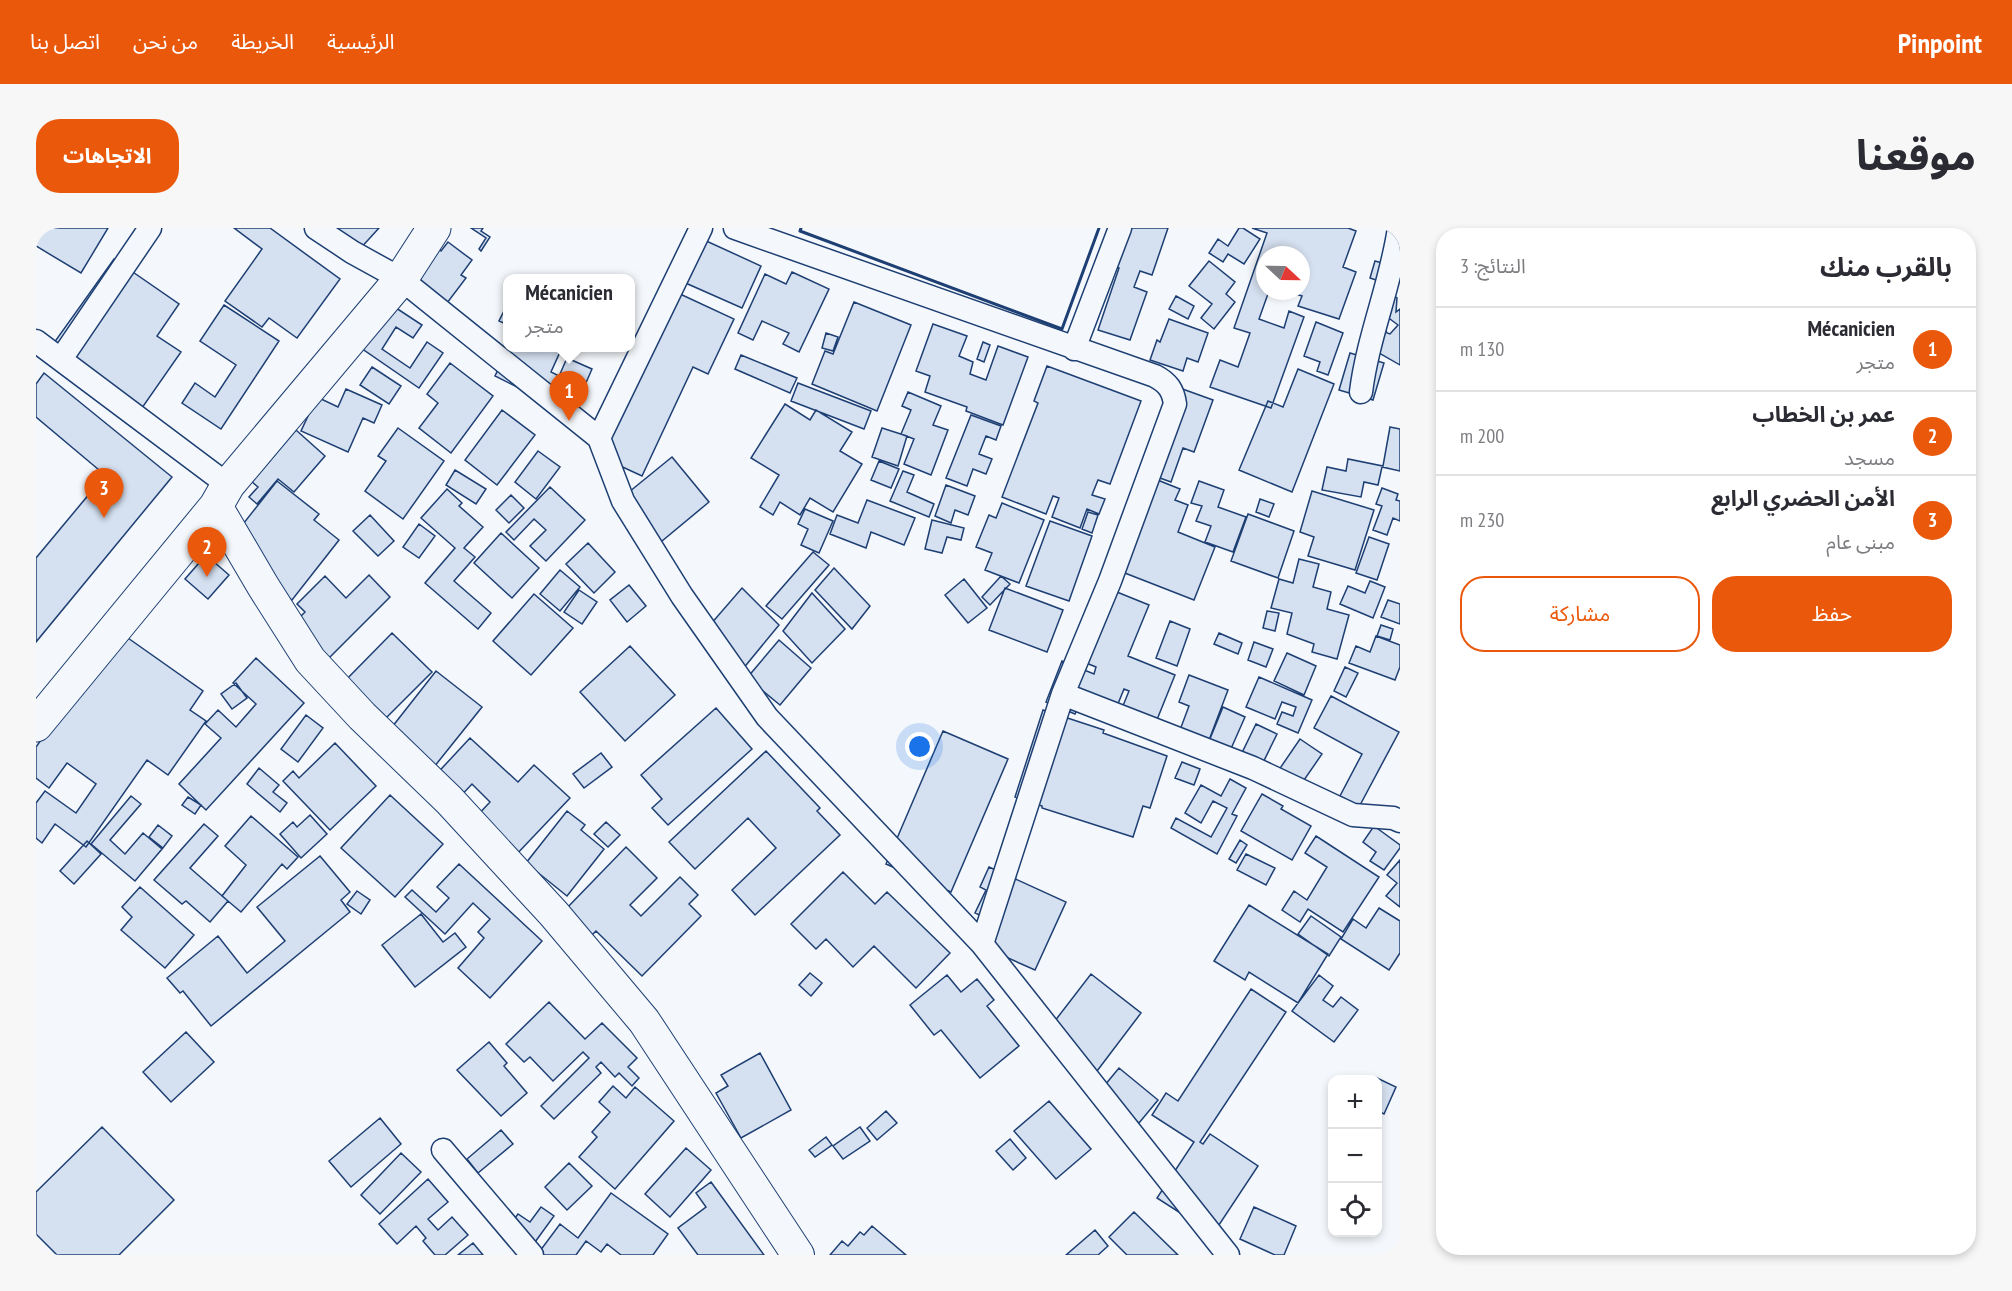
<!DOCTYPE html>
<html lang="ar">
<meta charset="utf-8">
<style>
body{margin:0;font-family:"PT Sans Narrow","Noto Sans Arabic",sans-serif;background:#f7f7f7;color:#2b2b33;direction:rtl}
.controls{position:absolute;right:18px;bottom:18px;display:grid;overflow:hidden;border-radius:12px;box-shadow:0 3px 9px #0003}
.controls button{width:54px;height:54px;display:grid;place-items:center;padding:0;border:0;border-bottom:2px solid #e1e1e2;background:#fff;color:#2b2b33;font:30px sans-serif}
.compass{position:absolute;left:1220px;top:18px;width:54px;height:54px;border-radius:50%;background:#fff;box-shadow:0 3px 9px #0003;rotate:112deg}
.you{position:absolute;left:884px;top:519px;width:21px;height:21px;margin:-15px;border:4px solid #fff;border-radius:50%;background:#1a73e8;box-shadow:0 0 0 9px #1a73e833}
.badge{display:grid;place-items:center;width:39px;height:39px;border-radius:50%;background:#ea580c;color:#fff;font-size:20px;font-weight:700}
.pin{position:absolute;translate:-50% -50px;filter:drop-shadow(0 2px 3px #0008)}
.pin::after{content:'';position:absolute;top:32px;width:21px;height:18px;background:inherit;clip-path:polygon(0 0,100% 0,50% 100%)}
.popup{position:absolute;left:467px;top:46px;width:132px;height:78px;box-sizing:border-box;display:grid;place-content:center;border-radius:12px;background:#fff;filter:drop-shadow(0 2px 4px #0005);font-size:20px;white-space:nowrap;color:#7c7c81}
.popup b{font-size:22px;color:#2b2b33}
.popup::after{content:'';position:absolute;left:50%;top:100%;margin-left:-12px;border:12px solid transparent;border-top-color:#fff}
.list{margin:0;padding:0;list-style:none}
h2{display:flex;justify-content:space-between;align-items:center;height:78px;margin:0;padding:0 24px;font-size:26px}
h2 small{font-size:20px;font-weight:400;color:#7c7c81}
.list li{display:grid;grid-template-columns:39px 1fr auto;gap:18px;align-items:center;box-sizing:border-box;height:84px;padding:0 24px;border-top:2px solid #e1e1e2}
.list b{display:block;font-size:22px;white-space:nowrap}
.list p{margin:0;font-size:20px;white-space:nowrap;color:#7c7c81}
.list em{font-size:20px;font-style:normal;color:#7c7c81}
.actions{display:flex;gap:12px;padding:18px 24px}
.actions a{flex:1;padding:14px 0;border:2px solid #ea580c;border-radius:24px;text-align:center;font-size:21px;color:#ea580c}
.actions .main{background:#ea580c;color:#fff}
.icon{flex:none;width:33px;height:33px;fill:none;stroke:currentColor;stroke-width:2;stroke-linecap:round;stroke-linejoin:round}
.map{position:relative;flex:none;width:1364px;height:1027px;overflow:hidden;direction:ltr;border-radius:24px}
header{display:flex;align-items:center;gap:36px;box-sizing:border-box;height:84px;padding:0 30px;background:#ea580c;color:#fff}
header strong{font-size:28px}
nav{display:flex;gap:33px;margin-inline-start:auto;font-size:21px}
.intro{display:flex;align-items:center;justify-content:space-between;box-sizing:border-box;height:144px;padding:0 36px}
h1{margin:0;font-size:42px}
.button{padding:15px 27px;border-radius:24px;background:#ea580c;color:#fff;font-size:21px;font-weight:700}
main{display:flex;gap:36px;padding:0 36px}
aside{flex:1;background:#fff;border-radius:24px;box-shadow:0 3px 9px #0003}
.map>svg:first-child{display:block}
.building{fill:#d5e0f0;stroke:#1d3f73;stroke-width:1.5}
.lines{fill:none;stroke-linecap:round;stroke-linejoin:round}
.street-casing{stroke:#1d3f73;stroke-width:25}
.secondary-casing{stroke:#1d3f73;stroke-width:34}
.primary-casing{stroke:#1d3f73;stroke-width:35}
.street{stroke:#f4f7fb;stroke-width:22}
.secondary{stroke:#f4f7fb;stroke-width:32}
.primary{stroke:#f4f7fb;stroke-width:33}
.wall{stroke:#1d3f73;stroke-width:3}
</style>
<header>
<strong>Pinpoint</strong>
<nav><a>الرئيسية</a><a>الخريطة</a><a>من نحن</a><a>اتصل بنا</a></nav>
</header>
<div class="intro"><h1>موقعنا</h1><a class="button">الاتجاهات</a></div>
<main>
<aside>
<h2>بالقرب منك<small>النتائج: 3</small></h2>
<ul class="list">
<li><span class="badge">1</span><div><b>Mécanicien</b><p>متجر</p></div><em>130 m</em></li>
<li><span class="badge">2</span><div><b>عمر بن الخطاب</b><p>مسجد</p></div><em>200 m</em></li>
<li><span class="badge">3</span><div><b>الأمن الحضري الرابع</b><p>مبنى عام</p></div><em>230 m</em></li>
</ul>
<div class="actions"><a class="main">حفظ</a><a>مشاركة</a></div>
</aside>
<div class="map">
<svg width="1364" height="1027" viewBox="0 0 1364 1027">
<rect width="100%" height="100%" fill="#f4f7fb"/>
<path class="building" d="M0 0H72L45 45 0 18Z
M198 0H234L304 51 261 110 233 90 226 99 189 73 226 21Z
M289 0H343L322 23Z
M435 0H447L445 3 454 9 445 23 443 21 450 10Z
M1081 0H1132L1116 47 1104 43 1098 59 1111 64 1094 112 1062 102 1083 40 1067 35Z
M1203 0H1207L1224 11 1208 36 1192 26 1187 34 1173 25 1182 11 1192 18Z
M1216 0H1312L1320 3 1307 39 1320 44 1303 91 1262 78 1266 68 1250 63H1265V27H1229V63H1233L1223 91 1248 100 1253 83 1268 89 1235 180 1174 159 1184 132 1202 139 1214 105 1198 100 1231 5Z
M655 6 725 38 706 80 636 49Z
M412 14 436 32 425 47 430 50 408 79 371 50 396 16 405 23Z
M78 31 143 76 121 108 145 124 99 190 15 119Z
M1173 33 1199 54 1190 66 1199 74 1178 101 1165 90 1176 76 1153 58Z
M1339 33 1364 40 1358 58 1334 50Z
M756 44 793 61 763 124 747 116 753 105 726 93 717 112 702 105 729 46 750 56Z
M629 59 698 91 672 146 657 139 606 248 565 229Z
M1355 66 1361 70 1360 84 1364 81V137L1336 121 1347 96 1351 105 1354 106 1362 97 1350 88Z
M1140 68 1158 78 1152 91 1133 81Z
M818 74 875 97 841 183 776 156 789 123 797 126Z
M472 75V97L463 93Z
M354 76 386 97 377 110 360 99 346 121 374 140 391 114 407 125 383 160 325 120Z
M188 77 243 113 185 201 146 175 159 155 179 169 200 137 164 113Z
M1133 91 1172 105 1162 134 1151 130 1147 143 1114 132 1121 112 1124 114Z
M1280 94 1307 105 1292 147 1281 143 1284 134 1268 128Z
M897 96 931 108 923 128 937 134 934 146 950 152 962 118 992 129 967 197 930 183 931 179 889 164 894 148 880 143Z
M790 105 802 109 797 123 786 120Z
M947 114 954 117 948 134 941 131Z
M473 119H499L507 123 509 119H515L524 124 515 144 550 162 537 187 459 148Z
M1314 125 1348 135 1337 172 1303 162Z
M705 127 761 150 754 165 699 141Z
M531 130 556 141 549 157 524 146Z
M414 135 457 168 415 225 383 200 402 175 391 166Z
M1011 138 1105 173 1074 256 1062 252 1056 267 1069 271 1063 286 1051 281 1044 300 1016 289 1023 270 1017 268 1010 286 966 269 1002 175 998 173Z
M336 139 365 158 353 176 324 157Z
M1262 141 1298 156 1256 264 1203 242 1232 173 1247 179Z
M8 145 136 249 0 414V330L69 247 0 189V156Z
M762 155 835 183 828 201 755 173Z
M1141 159 1177 172 1158 224 1147 220 1135 254 1110 245Z
M310 161 346 177 338 195 327 190 312 224 265 203 281 169 302 179Z
M872 164 905 178 897 197 912 202 895 247 868 236 878 211 865 206 875 182 866 178Z
M749 176 774 192 780 182 816 204 804 223 826 236 797 284 774 270 764 287 744 274 737 287 724 279 743 247 715 230Z
M466 182 499 207 461 257 429 232Z
M935 187 965 198 960 212 950 208 943 226 956 231 950 246 937 241 931 258 910 250Z
M1354 199 1364 201V243L1346 239 1342 257 1328 254 1325 269 1286 262 1291 239 1310 243 1312 231 1347 238Z
M362 200 408 233 367 291 329 263 350 233 342 228Z
M846 200 871 208 862 238 836 229Z
M260 202 289 228 258 264 242 251 221 276 213 269 222 259 216 254Z
M502 223 524 239 500 271 479 254Z
M636 229 673 274 614 323 577 277Z
M843 233 863 241 855 260 835 252Z
M419 242 450 261 440 276 410 257Z
M867 243 878 247 871 264 898 276 893 289 854 273Z
M1114 249 1144 261 1139 272 1152 277 1142 304 1179 319 1158 372 1076 340Z
M241 253 283 286 278 292 303 312 256 372 189 319Z
M1163 253 1188 262 1182 279 1210 289 1197 324 1169 314 1175 298 1160 293 1166 278 1155 275Z
M910 257 939 268 932 287 919 282 915 295 899 288Z
M514 259 549 292 510 333 494 318 510 302 498 291 478 312 470 304Z
M1346 260 1362 266 1360 272 1364 273V293L1357 290 1351 307 1337 302 1346 278 1340 276Z
M411 261 426 275 423 278 447 299 428 320 439 329 418 353 455 385 442 401 389 355 419 320 385 290Z
M1276 263 1338 282 1319 342 1272 328 1278 309 1264 304Z
M475 267 488 280 473 295 460 282Z
M1224 271 1238 276 1233 289 1220 284Z
M831 272 879 290 868 317 835 304 830 320 794 306 801 287 822 295Z
M966 275 1008 292 983 355 949 342 956 325 940 319 953 287 960 290Z
M769 281 797 293 783 325 765 317 772 301 762 296Z
M1052 284 1062 287 1056 305 1046 301Z
M1212 286 1258 303 1242 350 1195 333Z
M334 287 358 313 342 328 317 303Z
M896 292 928 300 925 312 911 309 906 325 889 321Z
M1014 293 1056 308 1033 373 990 358Z
M383 296 399 308 383 330 367 319Z
M465 305 503 340 476 370 438 335Z
M1333 309 1353 316 1341 352 1320 345Z
M552 315 579 344 558 365 530 336Z
M777 324 793 337 746 391 730 378Z
M170 327 193 347 172 371 149 351Z
M1263 331 1283 336 1277 359 1295 364 1291 381 1313 387 1301 431 1276 424 1278 416 1251 406 1256 385 1235 380 1243 351 1257 355Z
M798 340 834 378 816 401 779 362Z
M524 342 544 359 524 383 504 366Z
M333 347 354 369 292 431 257 396 269 384 261 376 289 348 310 370Z
M965 348 974 356 954 377 946 369Z
M928 351 951 380 932 395 909 367Z
M1334 353 1349 359 1337 390 1304 376 1312 358 1329 365Z
M593 357 610 378 591 394 574 372Z
M706 360 743 397 706 442 674 397Z
M969 360 1027 382 1011 424 953 402Z
M1071 360 1113 377 1092 428 1139 447 1116 504 1082 490 1093 463 1088 461 1075 493 1042 480 1039 486 1010 474 1026 433 1058 446 1060 439 1038 430Z
M543 362 561 374 546 396 528 384Z
M776 365 809 401 776 435 747 403Z
M498 366 537 400 495 447 457 413Z
M1352 372 1364 376V396L1345 389Z
M1231 383 1243 385 1239 403 1227 400Z
M1134 393 1154 401 1141 438 1120 430Z
M1345 397 1357 401 1354 412 1341 408Z
M82 403 167 463 154 482 170 493 132 547 111 532 50 619 19 596 6 615 0 610V575L9 563 40 585 60 556 31 535 13 560 0 550V519Z
M356 405 396 444 343 497 304 458Z
M1183 405 1206 415 1202 426 1178 416Z
M1340 408 1364 417V439L1359 452 1313 435 1320 418 1334 424Z
M743 412 775 440 744 477 711 450Z
M1218 414 1237 421 1230 439 1212 432Z
M594 418 639 467 589 513 544 464Z
M1251 425 1280 438 1268 467 1238 453Z
M220 430 268 475 170 582 143 556 185 510 169 496 182 482 200 499 220 476 197 455Z
M1309 439 1322 445 1310 469 1298 463Z
M400 443 446 479 394 544 349 508Z
M1153 447 1192 462 1170 520 1141 510 1153 478 1143 474Z
M1223 449 1276 472 1262 505 1241 496 1246 484 1257 488 1260 479 1246 474 1239 491 1210 479Z
M200 455 211 470 196 481 185 466Z
M1295 468 1363 504 1323 579 1304 568 1326 526 1278 500Z
M1187 479 1209 489 1190 532 1169 523Z
M680 480 716 521 632 597 616 580 626 571 605 547Z
M1007 482 1068 502 1067 505 1131 528 1114 580 1107 578 1097 609 1006 580V578L979 569Z
M270 487 287 500 262 534 245 521Z
M1220 496 1241 506 1222 545 1201 535Z
M907 503 972 531 915 664 850 636Z
M434 510 482 554 498 537 534 570 478 629 438 591 454 574 436 556 419 574 395 552Z
M1264 511 1286 526 1268 552 1289 567 1279 581 1236 552Z
M299 515 340 558 294 602 247 553 257 543 263 550Z
M730 523 784 580 781 583 804 607 719 687 696 662 740 620 712 590 659 641 633 614Z
M565 525 576 539 548 560 537 546Z
M1146 534 1164 541 1158 557 1139 550Z
M223 540 243 557 237 564 251 575 244 584 211 556Z
M1194 551 1210 560 1196 586 1201 588 1181 626 1135 600 1140 590 1175 609 1191 580 1177 573 1165 595 1149 585 1165 557 1185 568Z
M1226 566 1247 578 1245 581 1275 598 1256 632 1205 603Z
M354 567 407 616 359 669 305 620Z
M95 568 105 576 74 612 89 626 107 605 126 621 99 653 55 616Z
M152 569 165 577 159 586 146 577Z
M531 583 549 597 545 602 568 621 531 668 490 635Z
M274 587 291 606 265 630 244 606 257 594 261 599Z
M215 588 262 629 251 641 246 636 205 684 186 668 210 637 189 618Z
M570 594 584 607 572 619 558 606Z
M168 596 182 608 154 640 192 673 174 694 150 673 146 676 118 652Z
M122 597 136 608 127 620 113 609Z
M1338 598 1364 617V620L1348 642 1334 633 1340 624 1327 614Z
M1280 608 1343 649 1307 704 1272 681 1264 694 1246 682 1258 663 1271 672 1291 639 1269 625Z
M1204 612 1211 617 1200 635 1193 631Z
M51 613 65 626 38 656 24 643Z
M590 619 621 650 594 677 605 688 644 649 662 667 653 676 665 688 606 748 560 703 555 708 529 682Z
M1210 626 1239 640 1230 657 1201 642Z
M284 628 314 664 305 672 314 684 175 798 147 763 144 765 131 750 182 708 211 745 249 713 221 679Z
M1364 632V679L1350 668 1361 655 1351 647Z
M423 636 506 713 454 770 422 740 448 710 442 704 454 691 437 675 409 706 369 669 376 662 400 684 413 670 401 659Z
M953 639 1030 674 999 742 945 718 957 693 939 685 950 662 944 659Z
M807 644 839 676 851 664 914 725 880 760 838 718 817 739 790 711 780 721 755 696Z
M104 659 158 707 129 740 85 702 96 689 86 679Z
M321 663 334 672 325 686 311 676Z
M1213 677 1292 726 1262 775 1213 744 1209 752 1178 733Z
M1343 680 1364 693V725L1353 742 1305 711 1317 691 1330 700Z
M385 686 407 714 419 705 430 719 379 759 346 717Z
M1275 688 1305 709 1293 728 1262 706Z
M774 745 786 755 775 768 763 757Z
M1055 746 1105 785 1058 847 1015 798Z
M911 747 925 764 941 751 958 772 951 778 983 818 944 850 905 802 898 807 874 777Z
M1283 747 1297 758 1287 772 1297 779 1305 769 1322 782 1298 814 1256 783Z
M1215 761 1250 784 1164 914 1167 916 1174 906 1222 938 1177 1006 1121 970 1158 914 1116 887 1130 865 1142 873Z
M513 774 549 811 566 795 601 830 592 839 603 850 596 858 583 845 579 849 565 834 560 839 565 845 518 891 505 878 553 830 547 824 517 853 494 829 488 834 470 816Z
M150 804 178 834 135 874 107 844Z
M453 814 471 835 468 838 491 865 465 888 421 842Z
M724 825 755 882 705 910 680 865 692 858 685 847Z
M1083 840 1122 872 1103 895 1064 863Z
M1341 850 1360 859 1348 886 1342 883Z
M577 858 590 870 599 859 638 893 579 961 543 929 561 909 556 904 574 884 563 874Z
M1013 873 1055 921 1020 951 978 903Z
M850 883 861 895 841 912 831 900Z
M344 890 365 916 315 959 293 933Z
M66 899 138 972 83 1027H21L0 1006V964Z
M824 899 834 913 807 931 797 918Z
M465 902 477 916 442 945 431 931Z
M790 909 796 917 779 929 773 922Z
M974 911 990 930 977 942 960 923Z
M650 920 675 942 634 989 609 966Z
M365 925 385 944 344 986 325 967Z
M533 935 556 958 531 982 509 959Z
M392 951 412 974 392 991 402 1002 416 989 432 1007 409 1027H399L387 1013 390 1010 380 998 361 1016 343 996Z
M675 954 728 1027H662L642 1000 670 979 660 965Z
M575 965 632 1006 617 1027H585L571 1016 565 1024 550 1013 540 1027H486L466 1007 482 986 494 994 505 979 518 988 494 1021 501 1027 524 996 542 1010Z
M1218 979 1260 998 1248 1027H1239L1204 1011Z
M1098 984 1142 1027H1091L1073 1009Z
M836 998 870 1027H794L806 1013 812 1018 824 1004 828 1007Z
M1059 1002 1072 1018 1062 1027H1030Z
M437 1015 447 1027H422Z"/>
<g class="lines">
<defs>
<path id="street" d="M280 0 316 24 365 51 563 210 587 273 646 368 731 489 946 716 1192 1027
M699 0 1119 148C1132 155 1137 162 1139 176L1074 353 1027 466 946 716
M0 113 192 257
M1038 121 1084 0
M25 131 114 0
M1325 164C1332 108 1355 56 1363 0
M563 210 665 0
M1027 466 1217 540 1317 587 1357 590 1364 593
M407 922 496 1027"/>
<path id="secondary" d="M180 278 227 358 274 432 326 488 413 572 518 686 608 793 762 1027"/>
<path id="primary" d="M0 497 180 278 192 257 365 51 398 0"/>
</defs>
<use href="#street" class="street-casing"/>
<use href="#secondary" class="secondary-casing"/>
<use href="#primary" class="primary-casing"/>
<use href="#street" class="street"/>
<use href="#secondary" class="secondary"/>
<use href="#primary" class="primary"/>
<path class="wall" d="M765 0 764 3 1026 101 1063 0"/>
</g>
</svg>
<div class="controls">
<button>+</button>
<button>−</button>
<button><svg class="icon" aria-label="locate" viewBox="0 0 24 24"><circle cx="12" cy="12" r="6"/><path d="M12 2v4M12 18v4M2 12h4M18 12h4"/></svg></button>
</div>
<svg class="compass" viewBox="-18 -18 36 36"><path d="M0-13l5 13h-10z" fill="#e53935"/><path d="M0 13l5-13h-10z" fill="#7c7c81"/></svg>
<div class="you"></div>
<div class="pin badge" style="left:533px;top:193px">1</div>
<div class="popup"><b>Mécanicien</b>متجر</div>
<div class="pin badge" style="left:171px;top:349px">2</div>
<div class="pin badge" style="left:68px;top:290px">3</div>
</div>
</main>
